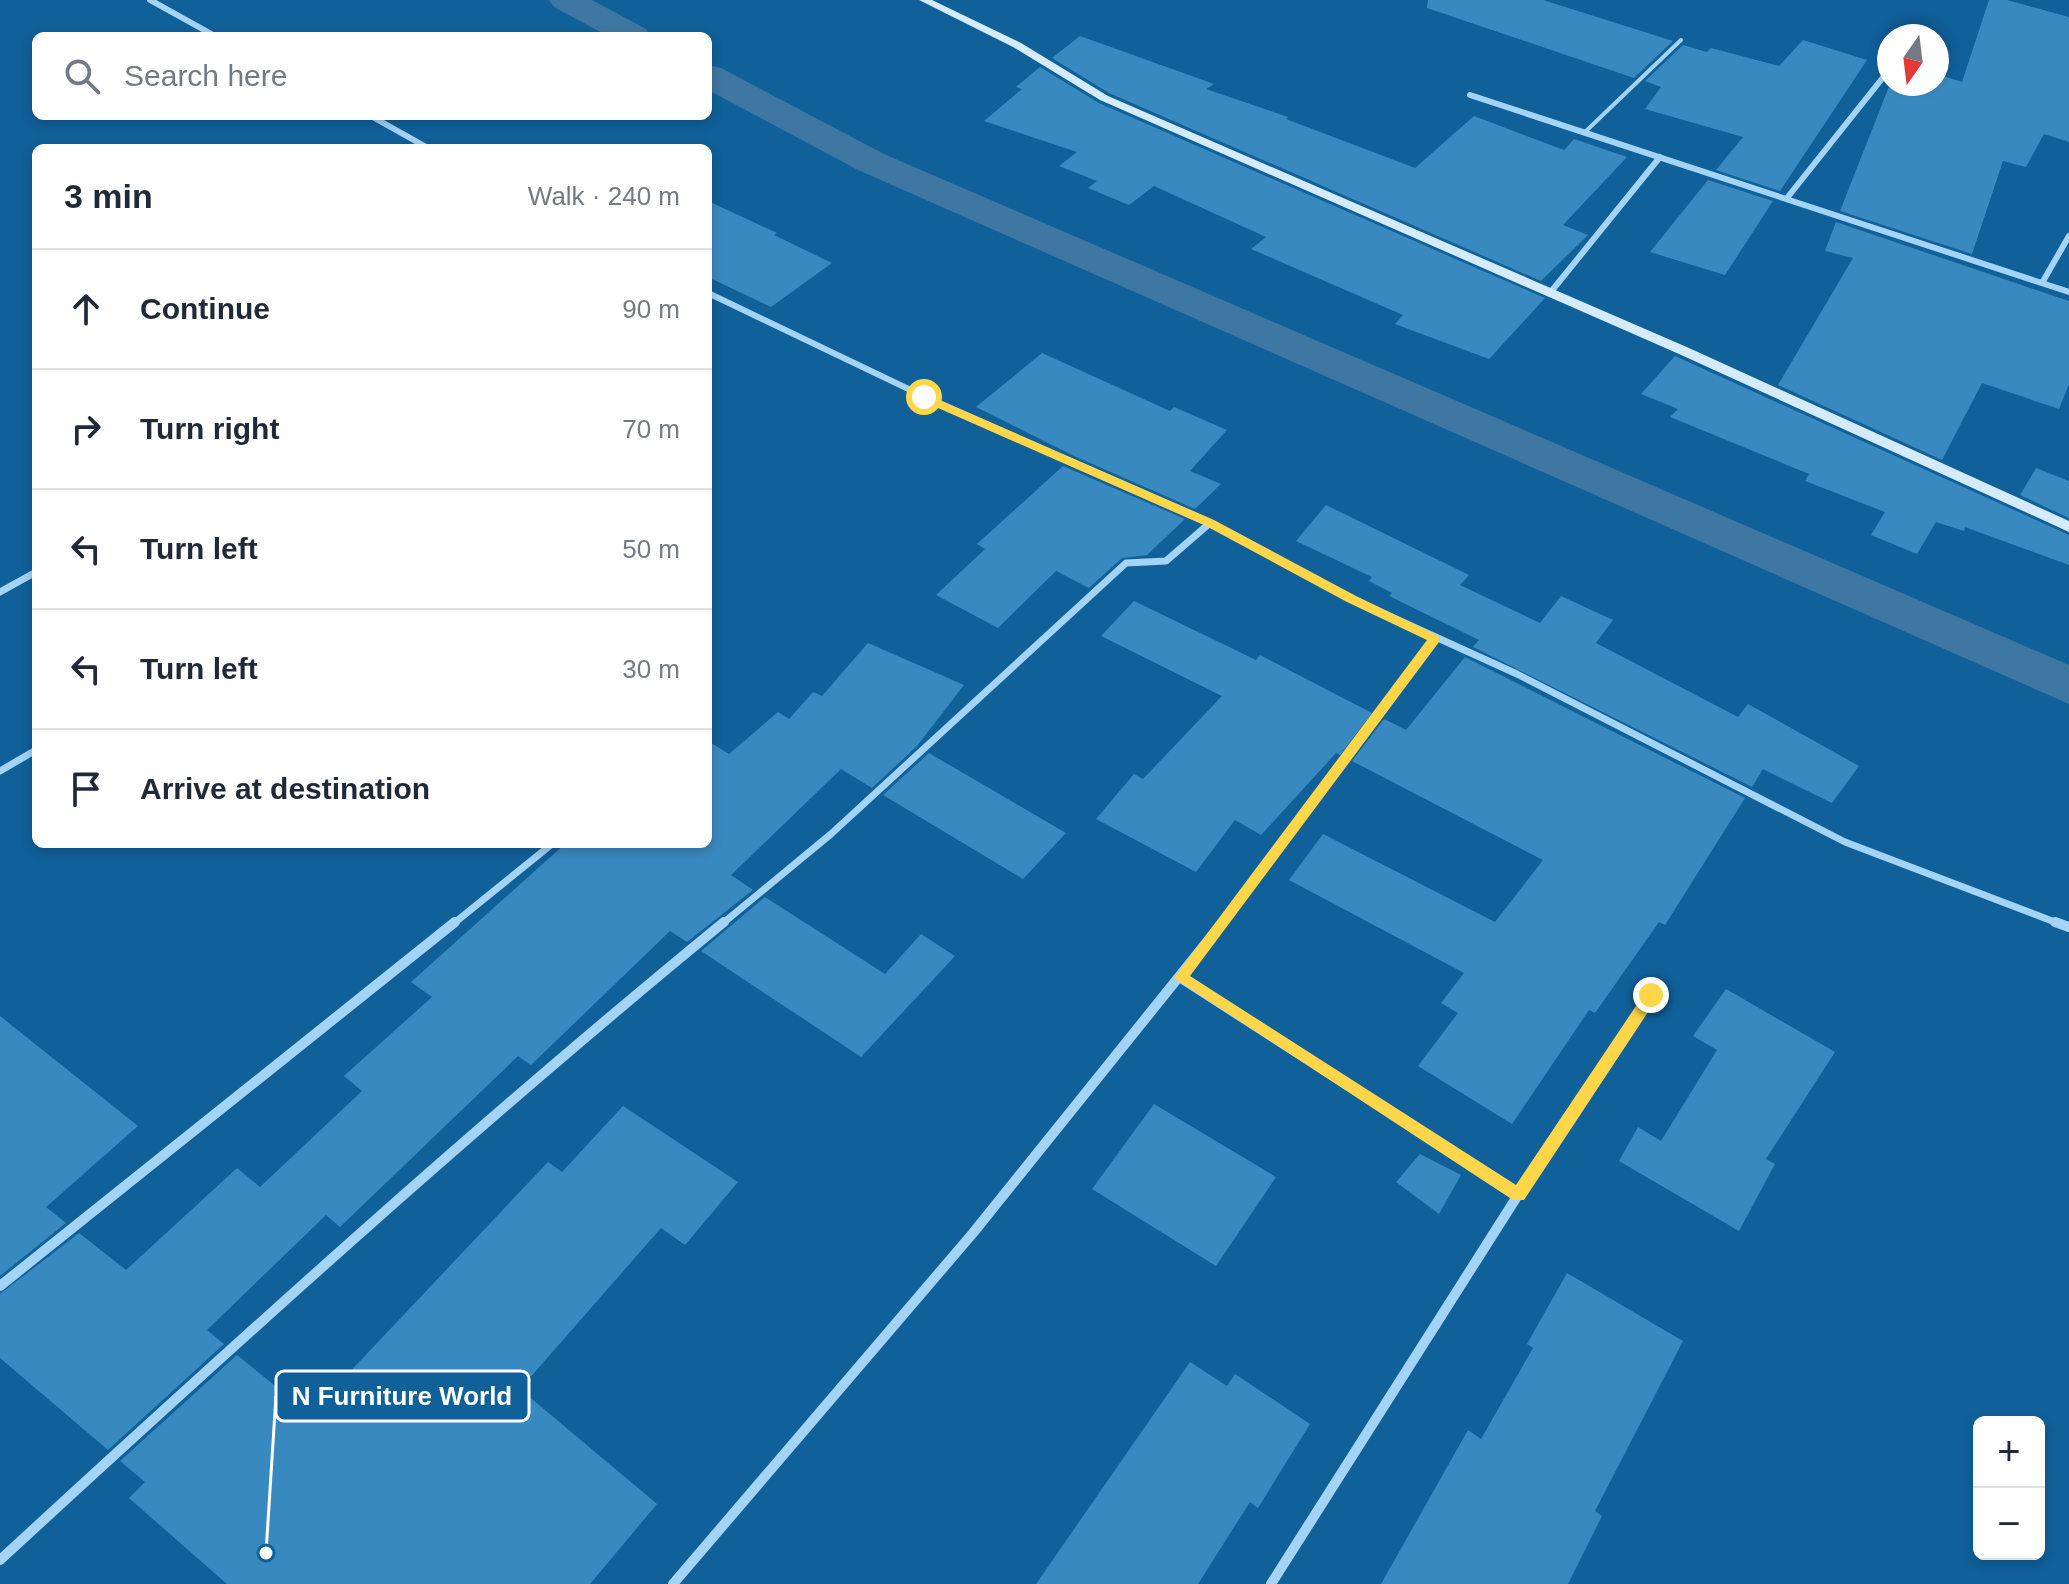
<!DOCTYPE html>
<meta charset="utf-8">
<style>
body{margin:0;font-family:Arial,sans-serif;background:#f2f2f3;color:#1f2937}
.controls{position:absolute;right:24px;bottom:24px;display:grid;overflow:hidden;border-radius:12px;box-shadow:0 4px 12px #0003}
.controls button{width:72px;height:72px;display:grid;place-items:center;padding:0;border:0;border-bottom:2px solid #e0e1e3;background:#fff;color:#1f2937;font:40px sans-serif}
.compass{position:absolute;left:1877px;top:24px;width:72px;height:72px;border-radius:50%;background:#fff;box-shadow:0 4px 12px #0003;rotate:194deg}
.stop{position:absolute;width:24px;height:24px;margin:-18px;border:6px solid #ffd54a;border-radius:50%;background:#fff}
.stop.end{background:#ffd54a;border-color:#fff;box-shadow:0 2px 8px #0008}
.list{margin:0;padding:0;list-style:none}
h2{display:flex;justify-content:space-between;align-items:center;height:104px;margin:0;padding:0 32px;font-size:34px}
h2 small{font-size:26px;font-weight:400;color:#747a83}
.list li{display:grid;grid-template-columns:52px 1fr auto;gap:24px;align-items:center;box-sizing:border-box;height:120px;padding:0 32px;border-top:2px solid #e0e1e3}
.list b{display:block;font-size:30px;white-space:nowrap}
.list em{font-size:26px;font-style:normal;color:#747a83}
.icon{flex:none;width:44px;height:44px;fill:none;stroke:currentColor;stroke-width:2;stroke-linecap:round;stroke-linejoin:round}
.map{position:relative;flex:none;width:2069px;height:1584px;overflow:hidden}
.search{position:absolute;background:#fff;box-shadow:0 4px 12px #0003;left:32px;top:32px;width:680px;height:88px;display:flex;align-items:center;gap:20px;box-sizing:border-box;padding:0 28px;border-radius:12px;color:#747a83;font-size:30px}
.panel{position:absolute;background:#fff;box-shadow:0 4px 12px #0003;left:32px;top:144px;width:680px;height:704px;border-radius:12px}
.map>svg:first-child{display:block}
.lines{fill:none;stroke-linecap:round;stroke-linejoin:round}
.canal{fill:#3e77a1;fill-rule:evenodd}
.building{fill:#3989c1}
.lane{stroke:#a3d3f5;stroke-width:4}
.street-far2{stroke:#a3d3f5;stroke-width:6}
.street-far1{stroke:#a3d3f5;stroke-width:7}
.street{stroke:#a3d3f5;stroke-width:10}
.secondary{fill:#d3ebfd;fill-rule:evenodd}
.route{fill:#ffd54a}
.leader{fill:none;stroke:#fff;stroke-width:3}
.callout-dot{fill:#fff;stroke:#10609a;stroke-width:3}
.callout{fill:#10609a;stroke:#fff;stroke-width:3}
.callout-label{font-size:26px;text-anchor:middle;font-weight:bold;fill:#fff}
</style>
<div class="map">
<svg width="2069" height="1584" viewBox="0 0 2069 1584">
<rect width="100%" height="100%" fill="#10609a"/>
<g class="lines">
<path class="canal" d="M549 0H592L646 29 651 36H608L554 7Z
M708 65 721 68 884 154 2069 665V704L858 170 708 90Z"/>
</g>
<path class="building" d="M1428 0H1543L1673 41 1634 78 1427 8Z
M1989 0H2007L2069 17V142L2044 134 2026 167 2003 161 1972 254 1840 211 1890 84H1937V74L1962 82Z
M1080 36 1214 84 1206 89 1288 117 1286 119 1415 168 1474 116 1564 150 1574 139 1627 157 1563 225 1588 235 1541 281 1109 93 1052 58Z
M1803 40 1867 60 1780 191 1716 170 1743 137 1645 109 1661 87 1645 81 1683 45 1707 52 1711 48 1779 66Z
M1040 67 1099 103 1545 298 1489 359 1395 324 1403 315 1251 249 1266 237 1154 186 1129 205 1088 188 1097 181 1059 166 1077 152 984 121 1022 89 1016 87Z
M1708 180 1773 201 1725 275 1650 252Z
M708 201 777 233 774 235 832 263 771 307 708 277Z
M1836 222 2069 301V384L2059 409 1982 383 1942 460 1778 385 1853 258 1825 251Z
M1042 353 1170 411 1174 407 1227 430 1190 471 1221 484 1195 509 1074 456 976 407Z
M1675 356 2069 535V565L1965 527 1964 531 1936 522 1917 554 1871 535 1885 512 1805 481 1809 474 1670 417 1678 409 1641 394Z
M1063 466 1185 519 1147 555 1122 558 1089 588 1056 571 998 628 936 595 985 549 977 544Z
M2036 468 2069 481V518L2020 495Z
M1326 505 1469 575 1460 585 1540 623 1561 596 1613 620 1596 643 1738 717 1748 704 1859 766 1832 803 1763 769 1752 787 1473 647 1479 640 1389 596 1392 593 1369 581 1372 577 1296 541Z
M1134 601 1256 660 1260 655 1372 713 1340 755 1336 753 1261 835 1235 820 1196 872 1096 819 1134 774 1143 779 1222 696 1101 636Z
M868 643 964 685 917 746 872 788 841 769 731 875 753 890 687 942 670 931 531 1065 518 1056 340 1227 326 1215 207 1330 224 1344 108 1450 0 1358V1294L79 1233 126 1270 237 1168 260 1187 362 1091 344 1076 432 997 411 982 565 844H708V741L729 754 778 712 789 719 813 692 822 696Z
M1465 657 1745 798 1665 925 1659 922 1595 1013 1589 1010 1512 1124 1418 1066 1458 1013 1441 1003 1464 973 1289 880 1323 834 1495 922 1543 860 1352 761 1384 719 1406 730Z
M929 753 1066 833 1023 879 883 795Z
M765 897 885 974 921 934 955 956 861 1057 701 951Z
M1726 989 1835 1052 1766 1159 1775 1164 1739 1231 1619 1161 1638 1127 1661 1141 1717 1050 1693 1036Z
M0 1016 138 1126 46 1207 66 1223 0 1276Z
M1154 1104 1276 1177 1216 1266 1092 1189Z
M623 1106 738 1182 685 1245 661 1228 520 1389 657 1504 590 1584H227L129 1498 145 1482 120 1461 237 1355 310 1414 548 1162 562 1172Z
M1420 1154 1461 1175 1439 1214 1396 1182Z
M1567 1273 1683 1341 1595 1511 1602 1516 1568 1584H1381L1468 1430 1481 1439 1533 1348 1527 1344Z
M1190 1362 1227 1386 1235 1374 1310 1424 1258 1508 1250 1502 1198 1584H1036Z"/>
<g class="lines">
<path class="lane" d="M1584 133 1681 40"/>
<path class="street-far2" d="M150 0 215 36
M1470 95 2069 292
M371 116 428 148
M1787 198 1889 70
M2042 283 2069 236
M708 293 944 406
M1550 293 1660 157"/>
<path class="street-far1" d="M940 404 1210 523 1352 599 1517 674 1845 842 2060 924
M0 592 36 572
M0 771 36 750
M453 924 552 844
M722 924 831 834 1126 563 1166 561 1210 523
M1222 924 1435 639"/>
<path class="street" d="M2055 922 2069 927
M1181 978 1518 1195
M0 1286 455 922
M0 1560C237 1342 475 1126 724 922
M673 1584 973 1233 1223 922
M1271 1584 1518 1195 1651 995"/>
<path class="secondary" d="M919 0H932L1021 43 1108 96 1689 348 2069 521V532L1679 354 1100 100 1013 47Z"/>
</g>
<path class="route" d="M920 395H928L1214 520 1356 596 1439 636V642L1190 976 1516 1185 1646 991H1656V1000L1524 1200H1513L1174 978 1427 640 1347 602 1206 526 920 400Z"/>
<path class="leader" d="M266 1553L276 1396"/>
<circle class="callout-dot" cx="266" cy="1553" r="8"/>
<rect class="callout" x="276" y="1371" width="253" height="50" rx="8"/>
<g class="callout-label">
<text x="402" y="1405">N Furniture World</text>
</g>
</svg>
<div class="controls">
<button>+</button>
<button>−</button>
</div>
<svg class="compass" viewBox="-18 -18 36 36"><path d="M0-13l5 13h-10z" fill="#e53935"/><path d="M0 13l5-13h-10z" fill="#747a83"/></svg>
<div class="stop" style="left:924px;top:397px"></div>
<div class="stop end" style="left:1651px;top:995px"></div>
<div class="search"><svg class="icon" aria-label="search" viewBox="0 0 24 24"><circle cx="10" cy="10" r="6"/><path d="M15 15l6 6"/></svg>Search here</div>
<section class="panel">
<h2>3 min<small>Walk · 240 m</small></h2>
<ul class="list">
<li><svg class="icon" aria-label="ahead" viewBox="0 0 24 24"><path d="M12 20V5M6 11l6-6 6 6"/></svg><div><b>Continue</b></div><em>90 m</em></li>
<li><svg class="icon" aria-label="right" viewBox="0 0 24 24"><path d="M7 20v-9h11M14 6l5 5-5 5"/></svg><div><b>Turn right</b></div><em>70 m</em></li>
<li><svg class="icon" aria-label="left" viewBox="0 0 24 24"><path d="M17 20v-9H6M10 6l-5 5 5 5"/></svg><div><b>Turn left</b></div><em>50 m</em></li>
<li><svg class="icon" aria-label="left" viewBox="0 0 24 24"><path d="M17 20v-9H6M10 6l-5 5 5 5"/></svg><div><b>Turn left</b></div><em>30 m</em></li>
<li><svg class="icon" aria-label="arrive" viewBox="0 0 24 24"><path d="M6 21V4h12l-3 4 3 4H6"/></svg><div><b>Arrive at destination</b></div></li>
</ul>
</section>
</div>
